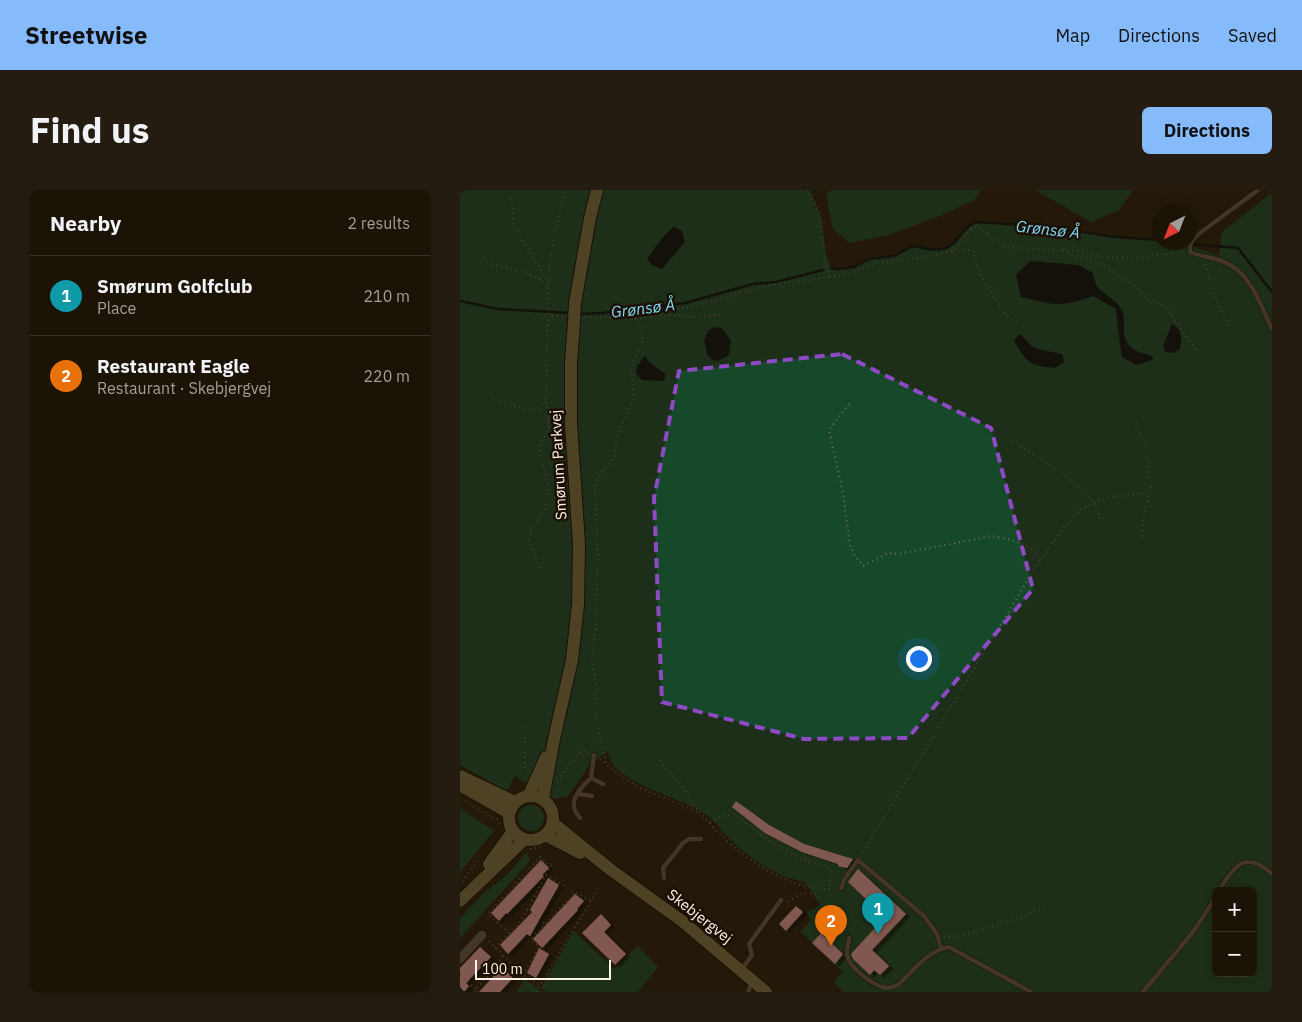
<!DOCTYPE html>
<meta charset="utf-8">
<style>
body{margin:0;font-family:"IBM Plex Sans",sans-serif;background:#251c11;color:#f1f3f6}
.controls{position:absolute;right:15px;bottom:15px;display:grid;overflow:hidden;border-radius:8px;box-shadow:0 2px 12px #0003}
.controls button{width:45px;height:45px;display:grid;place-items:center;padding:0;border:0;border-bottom:1px solid #3a3228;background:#1c1307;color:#f1f3f6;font:25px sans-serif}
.compass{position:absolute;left:692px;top:15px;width:45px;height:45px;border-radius:50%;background:#1c1307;box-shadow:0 2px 12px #0003;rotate:222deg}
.scale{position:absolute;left:15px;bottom:12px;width:136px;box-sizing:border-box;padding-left:5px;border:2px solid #fdf3e9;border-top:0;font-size:14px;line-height:18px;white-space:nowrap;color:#fdf3e9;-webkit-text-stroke:4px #1c0f03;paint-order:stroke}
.you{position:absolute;left:458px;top:468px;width:18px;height:18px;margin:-12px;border:4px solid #fff;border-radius:50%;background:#1a73e8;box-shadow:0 0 0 8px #1a73e833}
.badge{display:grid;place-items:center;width:32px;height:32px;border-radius:50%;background:#86bbfb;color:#fff;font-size:16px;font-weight:700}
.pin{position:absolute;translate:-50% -41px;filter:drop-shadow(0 1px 2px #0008)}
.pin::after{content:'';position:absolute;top:26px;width:18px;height:15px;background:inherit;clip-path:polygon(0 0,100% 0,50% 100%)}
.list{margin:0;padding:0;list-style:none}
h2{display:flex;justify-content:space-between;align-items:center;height:65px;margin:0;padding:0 20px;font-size:21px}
h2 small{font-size:16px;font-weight:400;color:#a09e9b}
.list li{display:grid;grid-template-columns:32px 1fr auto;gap:15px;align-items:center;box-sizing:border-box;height:80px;padding:0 20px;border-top:1px solid #3a3228}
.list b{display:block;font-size:19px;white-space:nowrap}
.list p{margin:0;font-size:16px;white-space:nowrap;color:#a09e9b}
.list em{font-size:16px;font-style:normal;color:#a09e9b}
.map{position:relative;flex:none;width:812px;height:802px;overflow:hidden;border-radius:8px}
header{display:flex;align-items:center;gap:30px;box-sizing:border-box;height:70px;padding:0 25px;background:#86bbfb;color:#111}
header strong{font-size:24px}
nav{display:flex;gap:28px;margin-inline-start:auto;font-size:18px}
.intro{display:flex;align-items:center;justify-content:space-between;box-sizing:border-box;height:120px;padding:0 30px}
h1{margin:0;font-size:35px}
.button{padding:12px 22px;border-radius:8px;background:#86bbfb;color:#111;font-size:18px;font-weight:700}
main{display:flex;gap:30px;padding:0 30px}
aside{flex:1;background:#1c1307;border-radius:8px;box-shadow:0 2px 12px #0003}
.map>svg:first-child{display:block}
.green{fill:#16492a;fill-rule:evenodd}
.water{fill:#00070e}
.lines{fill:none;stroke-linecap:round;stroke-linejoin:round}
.stream{stroke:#00070e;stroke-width:2.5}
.building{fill:#f0a5a4;filter:url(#shadow)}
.lane-casing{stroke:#0e0400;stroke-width:5.5}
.street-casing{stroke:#0e0400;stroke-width:10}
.secondary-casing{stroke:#0e0400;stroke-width:14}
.path{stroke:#796e60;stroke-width:2;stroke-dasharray:1 4;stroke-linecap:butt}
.lane{stroke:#695949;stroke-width:4.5}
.street{stroke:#695949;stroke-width:9}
.secondary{stroke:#827345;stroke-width:12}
.secondary-bridge-casing{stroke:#0e0400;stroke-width:14;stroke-linecap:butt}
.secondary-bridge{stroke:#827345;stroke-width:12}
.marked{fill:none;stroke:#8e4ac5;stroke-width:4;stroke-dasharray:10 6;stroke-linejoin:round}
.labels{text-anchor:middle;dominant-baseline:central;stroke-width:5;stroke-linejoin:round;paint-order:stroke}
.street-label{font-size:15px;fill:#fdf3e9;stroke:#1c0f03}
.water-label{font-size:16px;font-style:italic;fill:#7fdaf6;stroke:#1c0f03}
</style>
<header>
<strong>Streetwise</strong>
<nav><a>Map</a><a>Directions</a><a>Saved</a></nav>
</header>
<div class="intro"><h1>Find us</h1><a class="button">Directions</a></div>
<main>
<aside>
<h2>Nearby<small>2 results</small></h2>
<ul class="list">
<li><span class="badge" style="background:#0f9aa8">1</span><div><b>Smørum Golfclub</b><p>Place</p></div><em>210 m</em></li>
<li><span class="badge" style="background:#e8710a">2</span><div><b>Restaurant Eagle</b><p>Restaurant · Skebjergvej</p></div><em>220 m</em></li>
</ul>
</aside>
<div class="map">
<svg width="812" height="802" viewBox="0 0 812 802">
<defs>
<filter id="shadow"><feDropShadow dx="4.5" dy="2.5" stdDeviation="0" flood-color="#0009"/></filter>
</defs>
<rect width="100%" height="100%" fill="#251909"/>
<path class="green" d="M0 0H350L361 28 366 63 371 78 379 79 394 77 409 69 434 66 453 56C467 59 484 64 495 52 501 44 506 37 515 32L581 36 656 47 699 50V52L723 53 759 66 762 42 812 3V802H383L374 792 383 782 340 741 351 731 347 723 360 715 345 692C316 687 292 670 271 650 262 642 256 631 247 625 223 608 166 596 151 572 150 569 149 564 147 561L129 576 108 606 93 609 55 586 47 601 0 575ZM756 701H793V783H756Z
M372 0H521L514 10 482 25 432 44 390 53 373 39 366 5Z
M575 0H673L659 20 631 32Z
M58 628a13 13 0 1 1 26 0a13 13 0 1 1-26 0Z
M0 618 34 641 0 682Z
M67 662 70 671 0 748V728L26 701 44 688Z
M114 741 154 779 178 756 198 777 178 802H87L81 798Z
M65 789 81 801 82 802H57Z"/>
<path class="water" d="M213 37 222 41 225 52 202 79 192 75 187 69 202 48Z
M570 71 619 75 633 83C634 88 635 94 638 98 646 106 659 111 663 123 666 135 660 146 670 156 677 164 686 162 694 168L690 171 676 175 662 167 660 155 656 119 633 106C600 118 594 115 561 107L556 85Z
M712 134C722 138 723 150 719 160L713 163 705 162 703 156Z
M256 137 262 138 271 151 269 165 258 171 252 170 247 164 244 150 249 140Z
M559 144C566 147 568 155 575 158 583 161 592 161 601 164L603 166 604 172 595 178C568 175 568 173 554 151Z
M185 166 191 174 206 184 204 191 182 190 176 184 177 176Z"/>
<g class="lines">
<path class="stream" d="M734 54 778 58 812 102
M371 78 379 79 394 77 409 69 434 66 453 56C467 59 484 64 495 52 501 44 506 37 515 32L581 36 656 47 699 50
M0 111 38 119 111 123
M119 124 142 123 225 113 293 94 316 92 363 80"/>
</g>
<path class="building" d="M276 611 309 635 344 654 393 669 387 678 378 676V674L342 662 305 643 272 617Z
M81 670 89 678 82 685 84 686 47 724 46 723 39 731 31 723Z
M398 679 446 724 412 760 429 776 420 785 414 780 410 785 393 769 391 764 425 727 388 692Z
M88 688 99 695 70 746 67 744 48 764 40 755 72 722 70 720Z
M115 704 124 711 117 719 118 720 82 758 73 749Z
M336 716 343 722 326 741 319 734Z
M141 724 151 735 144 742 166 764 155 775 122 743Z
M361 743 383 764 375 774 352 753Z
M20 757 31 767 6 793 9 796 4 802H0V778Z
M79 758 89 764 76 788 67 783Z
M42 777 53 788 40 802H19Z"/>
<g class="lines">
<defs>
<path id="lane" d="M798 0 740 43C733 49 729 52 730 62 741 67 753 67 764 72 791 83 800 114 812 139
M131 588 143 594
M118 604 132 606
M120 628C117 624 114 620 114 616 112 607 124 594 131 588L134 565
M204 688 203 678 223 653 229 649H241
M381 698 385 688 398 670 464 726 477 744 481 758
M759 701C774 675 786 660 812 684
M389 748C389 753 386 760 387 765 390 779 410 792 422 797 428 799 432 797 438 795 452 782 468 760 489 757L571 802
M282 779 292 765 289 754 321 710
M288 802 292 792
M683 802 733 742 756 707"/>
<path id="street" d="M0 769 22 745"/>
<path id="secondary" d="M115 113 130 28 137 0
M0 586 55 612
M0 595 49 623
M69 605 86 567
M49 628a22 22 0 1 1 44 0a22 22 0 1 1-44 0Z
M83 609 94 549 112 470 118 415 119 354 111 234V172L114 132
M93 633 151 680 222 731 306 802
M85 645 120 663
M29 674 53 641
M0 711 65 649"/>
</defs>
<use href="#lane" class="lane-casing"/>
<use href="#street" class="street-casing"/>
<use href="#secondary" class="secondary-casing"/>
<path class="path" d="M347 0C351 8 357 16 360 25 364 41 361 75 371 87L385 85 417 73 466 67 493 61 510 40 518 36 545 57 615 61 646 67 676 68 701 64 723 62
M51 8 53 19V35L88 91 89 125 105 126
M493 61 510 60 514 62 517 77 527 97 547 126 551 129 558 131
M602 61 640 74 675 96 688 109 696 112 706 118 731 152 740 167
M23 69C39 81 79 79 87 98
M745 74 755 107 770 139
M88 91 95 40 106 0
M203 123 211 119 226 118 314 94 371 87
M125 127 178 129 203 124 228 127 261 125 269 126
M31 206C42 210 69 224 79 218 82 216 84 211 86 207L87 140 89 130 94 126
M389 214 369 240 383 303 390 355 394 364 403 376 428 363 437 364 532 346 552 350 564 355 575 362 580 370 401 665
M674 229 685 255 691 297 683 330 682 348
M552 250C579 269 611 287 633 311 638 317 639 325 640 333
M580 370 611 328 622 318 649 307 682 304 691 297
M80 378 72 359 69 349 71 340 86 318 88 294 80 262 81 253 89 237 86 207
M65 537V579L68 581
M201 565C198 576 215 586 221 595 228 604 233 615 241 624 273 661 322 701 374 699
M140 569 163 588 183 599 240 623
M146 573 134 519 137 499 132 472 136 432 138 370 135 300 136 292 140 284 154 268 157 247 161 236 174 207 171 176 182 154V143L178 129
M97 590C107 581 112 569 122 561L129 563
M5 611 25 624
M26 622 25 624 37 629 42 638
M250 632 260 627 274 624 305 648 341 669 371 678 369 699
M70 659 85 656
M86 685 131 711
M3 692 9 682 18 671
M328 712 342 703 360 705
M67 720 85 734
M49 743 28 724 80 667 90 676
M484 746 493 748 568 725 588 715
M29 751 63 785 80 795
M35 758 62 729 92 674
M0 785 18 802
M63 785 79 757 71 750 115 702
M16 802 15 800 39 773 42 765
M76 802 138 699"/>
<use href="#lane" class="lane"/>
<use href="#street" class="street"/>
<use href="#secondary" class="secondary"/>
<defs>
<path id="secondary-bridge" d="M114 132 115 113"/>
</defs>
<use href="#secondary-bridge" class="secondary-bridge-casing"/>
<use href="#secondary-bridge" class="secondary-bridge"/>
</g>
<path d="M0 0H812V802H0ZM382 164 531 238 573 399 448 548 344 549 202 512 194 308 219 181Z" fill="#251909" fill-opacity=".55" fill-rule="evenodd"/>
<path class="marked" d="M382 164 531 238 573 399 448 548 344 549 202 512 194 308 219 181Z"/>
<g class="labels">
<g class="street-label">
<text transform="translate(98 275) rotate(-93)">Smørum Parkvej</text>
<text transform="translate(240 726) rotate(38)">Skebjergvej</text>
</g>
<g class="water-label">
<text transform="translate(588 39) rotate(6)">Grønsø Å</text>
<text transform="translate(183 118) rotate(-7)">Grønsø Å</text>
</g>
</g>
</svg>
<div class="controls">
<button>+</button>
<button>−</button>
</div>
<svg class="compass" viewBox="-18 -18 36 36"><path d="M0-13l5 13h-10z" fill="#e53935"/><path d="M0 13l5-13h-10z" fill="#a09e9b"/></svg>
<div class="scale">100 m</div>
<div class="you"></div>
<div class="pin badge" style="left:418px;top:744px;background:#0f9aa8">1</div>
<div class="pin badge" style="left:371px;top:756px;background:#e8710a">2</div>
</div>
</main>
